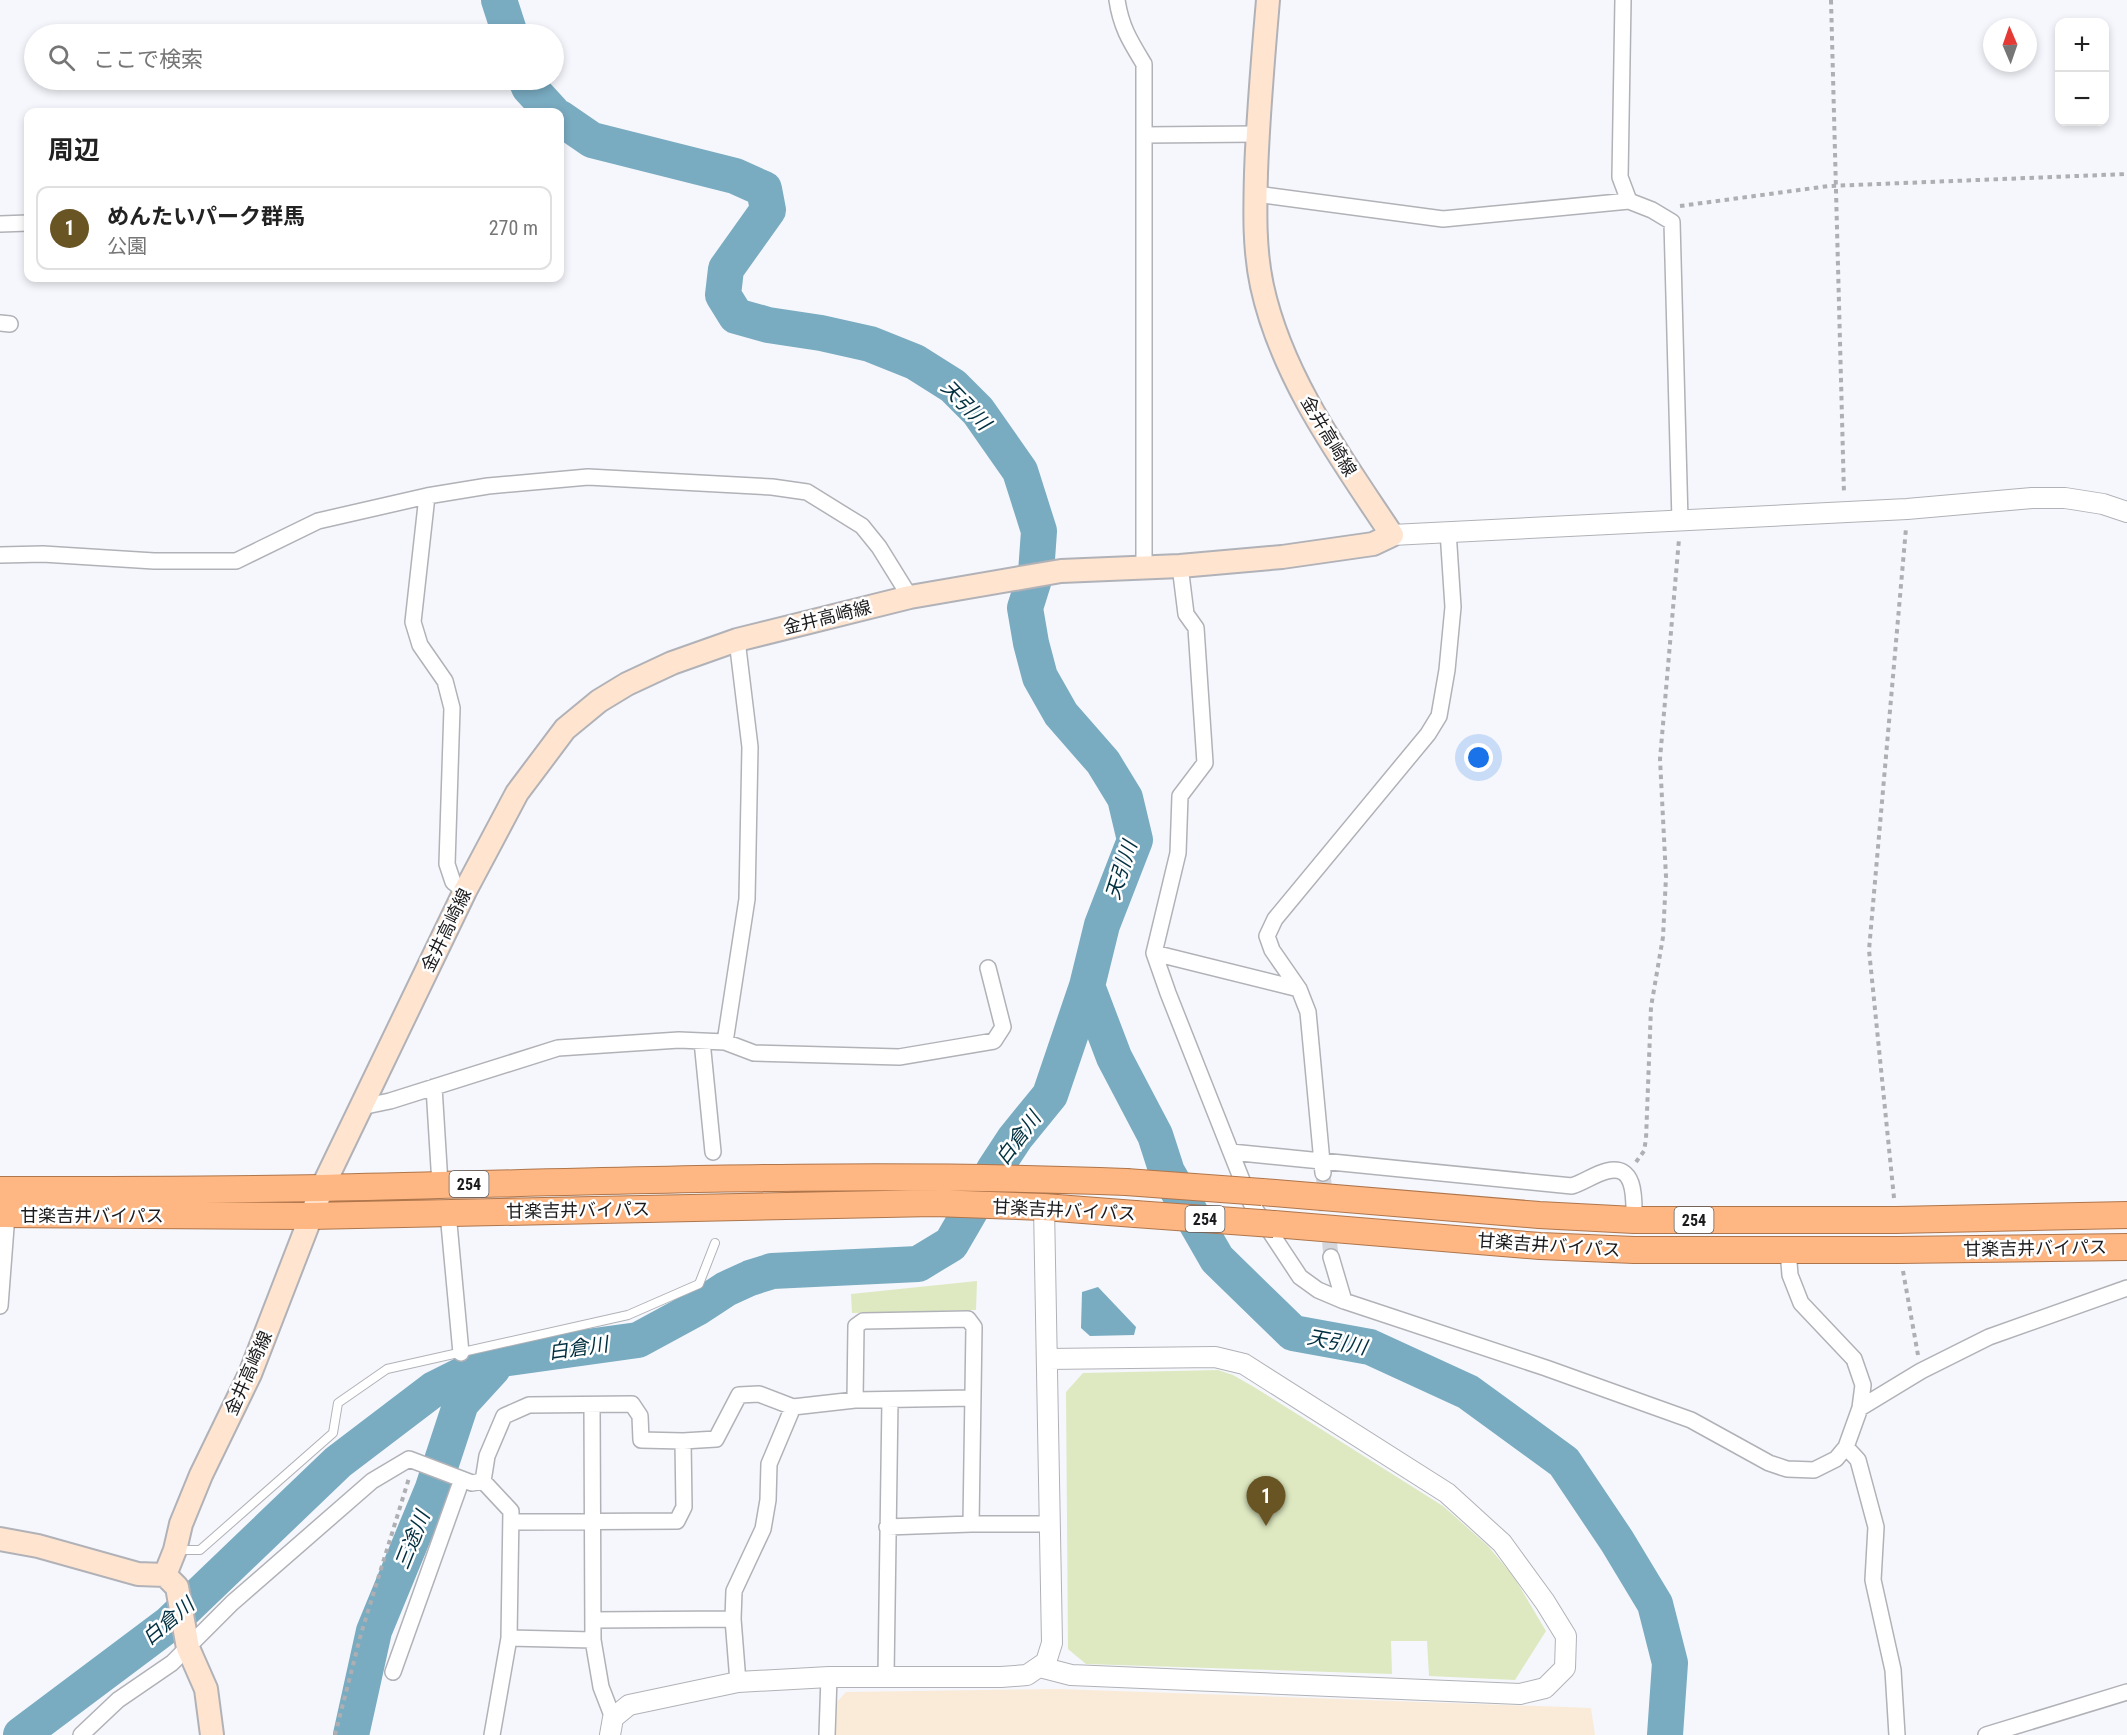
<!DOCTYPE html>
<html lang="ja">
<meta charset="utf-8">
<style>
body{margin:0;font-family:"Roboto Condensed","Noto Sans JP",sans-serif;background:#f2f2f2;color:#222}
.controls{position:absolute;right:18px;top:18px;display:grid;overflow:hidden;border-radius:12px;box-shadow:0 3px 9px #0003}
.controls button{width:54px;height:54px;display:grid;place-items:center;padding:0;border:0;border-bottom:2px solid #e0e0e0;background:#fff;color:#222;font:30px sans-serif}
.compass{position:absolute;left:1983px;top:18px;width:54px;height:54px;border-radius:50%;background:#fff;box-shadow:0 3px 9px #0003;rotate:358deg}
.you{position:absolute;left:1479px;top:758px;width:21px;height:21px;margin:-15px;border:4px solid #fff;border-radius:50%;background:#1a73e8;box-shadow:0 0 0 9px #1a73e833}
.badge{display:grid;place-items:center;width:39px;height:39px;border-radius:50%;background:#695423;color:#fff;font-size:20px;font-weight:700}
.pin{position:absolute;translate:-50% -50px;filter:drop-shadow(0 2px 3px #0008)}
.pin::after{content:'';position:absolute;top:32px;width:21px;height:18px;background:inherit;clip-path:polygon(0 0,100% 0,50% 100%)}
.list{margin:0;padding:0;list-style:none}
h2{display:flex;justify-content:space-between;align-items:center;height:78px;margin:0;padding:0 24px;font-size:26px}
h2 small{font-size:20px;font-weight:400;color:#767676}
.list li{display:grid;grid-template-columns:39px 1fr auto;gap:18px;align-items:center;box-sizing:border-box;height:84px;margin:0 12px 12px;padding:0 12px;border:2px solid #e0e0e0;border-radius:12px}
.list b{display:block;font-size:22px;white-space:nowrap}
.list p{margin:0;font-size:20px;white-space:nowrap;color:#767676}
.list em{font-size:20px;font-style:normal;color:#767676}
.icon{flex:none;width:33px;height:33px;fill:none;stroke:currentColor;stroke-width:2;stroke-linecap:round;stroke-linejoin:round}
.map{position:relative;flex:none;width:2127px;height:1735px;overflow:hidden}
.search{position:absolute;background:#fff;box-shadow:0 3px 9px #0003;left:24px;top:24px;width:540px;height:66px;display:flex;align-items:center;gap:15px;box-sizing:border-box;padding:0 21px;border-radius:33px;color:#767676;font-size:22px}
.panel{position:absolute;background:#fff;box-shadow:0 3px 9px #0003;left:24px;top:108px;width:540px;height:174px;border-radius:12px}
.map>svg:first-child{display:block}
.industrial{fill:#faebd8}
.green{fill:#dee9c1}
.water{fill:#79abc1}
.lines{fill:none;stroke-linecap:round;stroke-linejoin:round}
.river{stroke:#79abc1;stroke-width:36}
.minor-tunnel{stroke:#d4d6db;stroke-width:15;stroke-dasharray:15 8;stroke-linecap:butt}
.service-casing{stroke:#b1b2b7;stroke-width:10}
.minor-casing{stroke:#b1b2b7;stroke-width:18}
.tertiary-casing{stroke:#b1b2b7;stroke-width:22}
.secondary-casing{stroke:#b1b2b7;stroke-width:26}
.trunk-casing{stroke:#af754b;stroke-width:28}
.path{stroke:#aeafb3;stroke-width:4;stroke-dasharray:4.5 4.5;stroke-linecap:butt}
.service{stroke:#fff;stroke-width:8}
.minor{stroke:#fff;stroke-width:15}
.tertiary{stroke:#fff;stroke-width:20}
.secondary{stroke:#ffe4d0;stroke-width:22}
.trunk{stroke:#feb783;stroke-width:26}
.trunk-bridge-casing{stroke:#af754b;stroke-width:28;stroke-linecap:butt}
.trunk-bridge{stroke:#feb783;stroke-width:26}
.labels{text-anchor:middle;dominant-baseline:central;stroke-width:5;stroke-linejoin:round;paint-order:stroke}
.shield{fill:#fff;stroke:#5f5f61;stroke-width:1.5}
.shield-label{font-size:16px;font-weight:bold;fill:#1b1b1d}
.street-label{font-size:18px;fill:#1b1b1d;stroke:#fff}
.water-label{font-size:20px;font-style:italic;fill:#002f3f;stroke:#fff}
</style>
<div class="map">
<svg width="2127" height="1735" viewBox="0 0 2127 1735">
<rect width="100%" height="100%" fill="#f5f7fc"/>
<path class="industrial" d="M1059 1689 1591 1708 1595 1735H835L836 1703 846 1692Z"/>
<path class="green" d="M977 1281 976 1310 852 1313 851 1294Z
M1218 1370 1233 1375 1254 1387 1443 1506 1488 1546 1514 1577 1546 1631 1515 1680 1429 1676 1427 1641H1391L1392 1674 1086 1664 1068 1649 1066 1392 1083 1373Z"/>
<path class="water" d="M1098 1287 1136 1327 1134 1335 1090 1336 1081 1328 1082 1292Z"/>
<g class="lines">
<path class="river" d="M499 0 510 34
M526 80 529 87 552 112
M1087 986 1114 1057 1155 1135 1167 1172 1217 1259 1293 1333 1370 1347 1468 1392 1564 1462 1617 1541 1655 1604 1670 1663 1665 1735
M21 1735 169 1624 338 1462 434 1389 474 1369 501 1359 638 1340 697 1308 726 1289 750 1278 772 1271 918 1264 951 1244 994 1170 1015 1138 1050 1095 1087 986 1102 925 1135 840 1125 798 1103 762 1061 714 1040 677 1031 643 1025 608 1036 573 1039 531 1020 471 978 411 953 386 915 362 870 344 821 333 768 325 736 316 723 295 726 269 768 210 764 189 735 176 592 140 560 118
M351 1735 374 1631 433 1488 461 1403 493 1368"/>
<path class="minor-tunnel" d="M1323 1173 1331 1257"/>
<defs>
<path id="service" d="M177 1550H200L333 1433 338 1403 387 1369 628 1315 699 1284 715 1243"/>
<path id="minor" d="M1117 0C1121 27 1130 41 1144 64V567
M1623 0 1620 177 1629 201 1652 210 1672 222 1680 521
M1144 135 1258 134
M1256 194 1443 219 1629 201
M0 224 28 223
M0 323 10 324
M427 496 488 486 588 477 772 487 807 492 862 526 879 547 910 597
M0 555 43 554 154 561H236L318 521 427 496 413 622 420 645 445 681 452 708 447 864 453 882 465 891
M1180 566 1186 614 1196 628 1205 763 1180 796 1178 853 1154 953 1168 993 1251 1203 1300 1277 1318 1290 1344 1301
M1154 953 1299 989
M702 1041 713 1152
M725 1042 754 1053 899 1057 994 1041 1003 1027 988 968
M434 1087 440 1184
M361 1107 390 1101 558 1048 679 1040 725 1042 747 899 750 747 737 640
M1231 1152 1572 1186C1584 1182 1595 1174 1607 1171 1637 1163 1634 1202 1634 1220
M1323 1173 1308 1012 1299 989 1272 950 1267 936 1275 919 1428 734 1439 716 1447 670 1453 607 1448 531
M448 1213 461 1353
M1788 1250 1790 1275 1801 1303 1854 1359 1863 1385 1860 1408
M1331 1257 1344 1301 1546 1368 1691 1420 1769 1463 1787 1469 1814 1470 1836 1459 1846 1447 1860 1408 1921 1371 1989 1337 2127 1288
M0 1306 7 1214
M855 1400 856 1326 863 1321 968 1319 974 1327 971 1524
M592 1405 593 1640 601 1687 613 1718
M683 1441 716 1439 739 1395 759 1394 793 1407
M1846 1447 1858 1460 1876 1527 1873 1580 1893 1670 1897 1735
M483 1481 487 1456 504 1416 529 1405 632 1404 640 1416 641 1440 683 1441 684 1507 677 1521 511 1522
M887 1527 971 1524H1050
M593 1620 733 1619
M509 1638 593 1640
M393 1672 462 1479
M886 1676 890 1400
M738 1682 733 1619 734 1591 763 1529 768 1500 769 1464 793 1407 855 1400 973 1398
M81 1735 118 1700 172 1663 232 1603 372 1481 409 1459 472 1483 483 1481 511 1511 509 1638 492 1735
M827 1735 829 1677
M1986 1735 2127 1692"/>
<path id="tertiary" d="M1392 535 1907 509 2032 498H2065L2103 504 2127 512
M1040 1667 1071 1675 1520 1694 1545 1688 1565 1668 1566 1636 1545 1602 1502 1543 1447 1493 1244 1364 1215 1357 1047 1359
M610 1735 613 1718 629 1705 738 1682 829 1677H1001L1027 1675 1046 1662 1052 1643 1044 1207"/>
<path id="secondary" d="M0 1539 38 1546 138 1574 165 1575 177 1587 188 1648 206 1689 212 1735
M165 1575 175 1550 181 1524 201 1475 250 1374 322 1188 465 891 517 793 565 729 599 701 627 684 672 663 737 640 910 597 1061 571 1180 566 1282 557 1373 544 1392 535C1341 458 1282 378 1262 286 1254 249 1255 211 1256 173 1258 115 1263 58 1268 0"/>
<path id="trunk" d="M0 1190C108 1190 215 1190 323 1188 590 1182 858 1171 1126 1182
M1262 1192 1539 1215 1634 1220H1896L2127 1215
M0 1214 310 1216 934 1203 1044 1207 1135 1214
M1274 1224 1540 1246 1634 1250H1899L2127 1247"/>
</defs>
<use href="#service" class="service-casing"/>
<use href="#minor" class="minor-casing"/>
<use href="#tertiary" class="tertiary-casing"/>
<use href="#secondary" class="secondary-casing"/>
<use href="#trunk" class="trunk-casing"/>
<path class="path" d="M1831 0 1844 494
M1680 206 1829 186 2127 174
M1636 1162 1644 1151 1646 1139 1651 1007 1663 937 1666 877 1660 759 1679 539
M1894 1198 1869 950 1906 528
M1903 1271 1918 1355
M335 1735 361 1634 409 1478"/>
<use href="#service" class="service"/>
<use href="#minor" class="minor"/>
<use href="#tertiary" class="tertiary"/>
<use href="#secondary" class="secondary"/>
<use href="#trunk" class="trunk"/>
<defs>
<path id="trunk-bridge" d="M1126 1182 1262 1192
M1135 1214 1274 1224"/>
</defs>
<use href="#trunk-bridge" class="trunk-bridge-casing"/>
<use href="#trunk-bridge" class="trunk-bridge"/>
</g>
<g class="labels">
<g class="shield">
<rect x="449.5" y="1171" width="39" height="26" rx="4.5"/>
<rect x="1185.5" y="1206" width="39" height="26" rx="4.5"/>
<rect x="1674.5" y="1207" width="39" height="26" rx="4.5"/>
</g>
<g class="shield-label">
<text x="469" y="1184">254</text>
<text x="1205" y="1219">254</text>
<text x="1694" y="1220">254</text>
</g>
<g class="street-label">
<text transform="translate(1329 436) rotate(59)">金井高崎線</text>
<text transform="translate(827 617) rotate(-14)">金井高崎線</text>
<text transform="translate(446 930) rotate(-64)">金井高崎線</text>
<text transform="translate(578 1210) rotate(-1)">甘楽吉井バイパス</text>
<text transform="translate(1064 1210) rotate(3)">甘楽吉井バイパス</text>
<text x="92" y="1215">甘楽吉井バイパス</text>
<text transform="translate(1549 1245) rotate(4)">甘楽吉井バイパス</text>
<text transform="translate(2035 1248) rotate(-1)">甘楽吉井バイパス</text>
<text transform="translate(248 1373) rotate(-66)">金井高崎線</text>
</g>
<g class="water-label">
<text transform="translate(966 405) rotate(46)">天引川</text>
<text transform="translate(1121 870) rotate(-72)">天引川</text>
<text transform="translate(1018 1138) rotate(-53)">白倉川</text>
<text transform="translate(1337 1342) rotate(11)">天引川</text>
<text transform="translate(578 1348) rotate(-8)">白倉川</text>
<text transform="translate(412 1540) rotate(-68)">三途川</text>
<text transform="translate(168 1621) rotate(-40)">白倉川</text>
</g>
</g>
</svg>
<div class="controls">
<button>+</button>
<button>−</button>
</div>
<svg class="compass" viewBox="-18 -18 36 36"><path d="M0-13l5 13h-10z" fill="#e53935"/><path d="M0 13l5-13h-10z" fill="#767676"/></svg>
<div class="you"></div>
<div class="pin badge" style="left:1266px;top:1526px">1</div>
<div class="search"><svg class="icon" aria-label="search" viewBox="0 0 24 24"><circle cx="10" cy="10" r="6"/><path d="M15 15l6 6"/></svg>ここで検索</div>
<section class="panel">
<h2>周辺<small></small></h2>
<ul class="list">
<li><span class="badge">1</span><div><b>めんたいパーク群馬</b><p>公園</p></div><em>270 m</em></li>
</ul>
</section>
</div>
